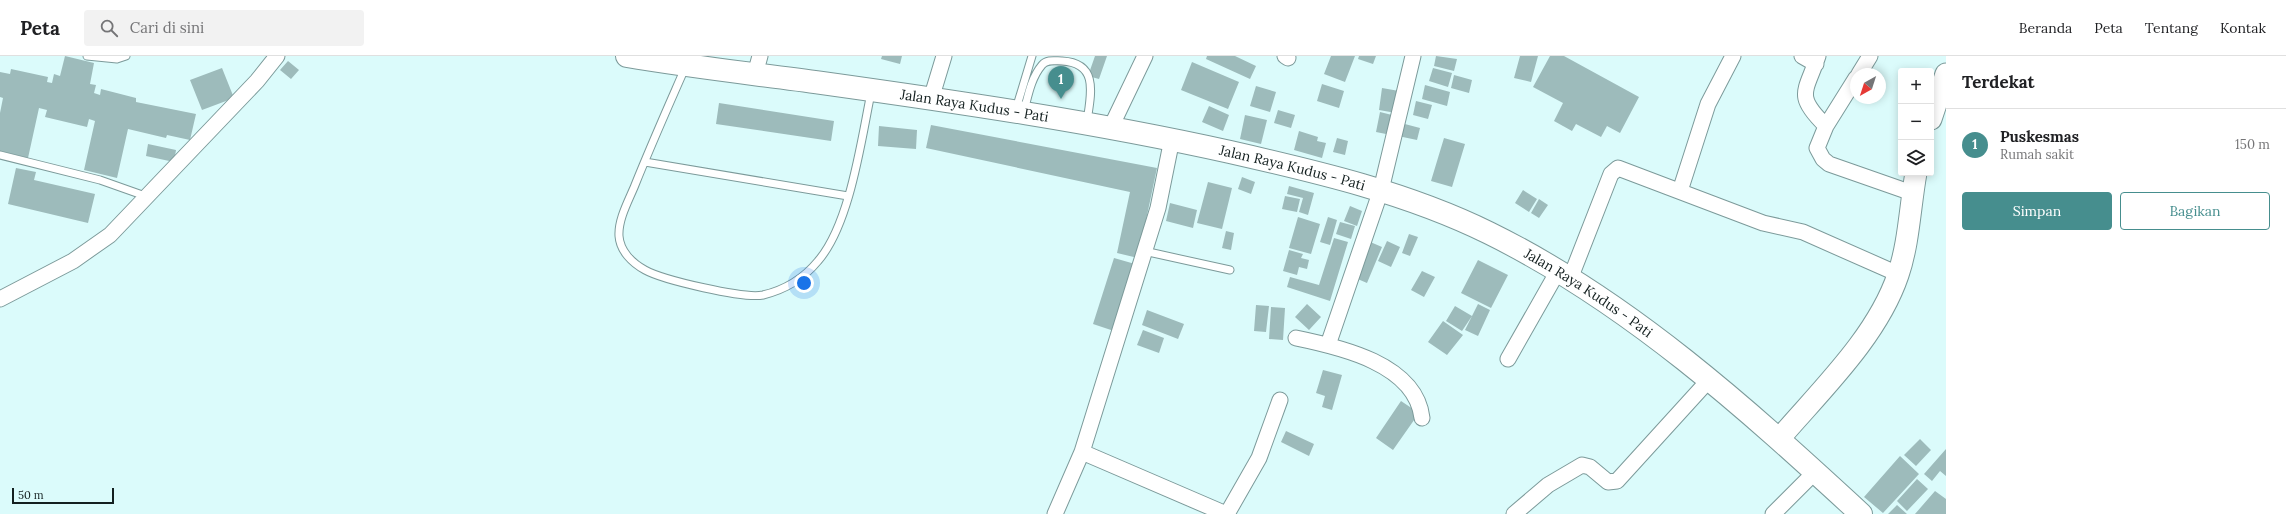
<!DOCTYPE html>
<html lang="id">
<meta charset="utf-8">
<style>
body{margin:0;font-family:Lora,serif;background:#f2f2f2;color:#202124}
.controls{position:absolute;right:12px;top:12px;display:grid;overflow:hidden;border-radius:4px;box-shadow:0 2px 10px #0003}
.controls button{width:36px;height:36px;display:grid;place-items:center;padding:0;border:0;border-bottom:1px solid #e0e0e0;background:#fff;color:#202124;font:20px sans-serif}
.compass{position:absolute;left:1850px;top:12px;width:36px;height:36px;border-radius:50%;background:#fff;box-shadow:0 2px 10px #0003;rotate:219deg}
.scale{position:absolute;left:12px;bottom:10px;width:102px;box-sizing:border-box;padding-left:4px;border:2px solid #131f1f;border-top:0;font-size:11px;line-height:14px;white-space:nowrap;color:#131f1f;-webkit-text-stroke:3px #dbfbfb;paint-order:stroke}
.you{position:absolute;left:804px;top:227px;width:14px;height:14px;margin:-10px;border:3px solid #fff;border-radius:50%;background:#1a73e8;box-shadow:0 0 0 6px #1a73e833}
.badge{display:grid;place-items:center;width:26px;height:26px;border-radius:50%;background:#468e8e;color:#fff;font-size:13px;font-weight:700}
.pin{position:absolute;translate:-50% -33px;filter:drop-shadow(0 1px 2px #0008)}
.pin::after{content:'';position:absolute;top:21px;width:14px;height:12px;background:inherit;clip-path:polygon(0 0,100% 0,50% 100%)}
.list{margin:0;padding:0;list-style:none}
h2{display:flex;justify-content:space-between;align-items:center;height:52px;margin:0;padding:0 16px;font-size:17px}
h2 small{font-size:13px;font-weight:400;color:#757577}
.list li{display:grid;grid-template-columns:26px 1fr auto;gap:12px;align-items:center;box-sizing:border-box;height:72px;padding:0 16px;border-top:1px solid #e0e0e0}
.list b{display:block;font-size:15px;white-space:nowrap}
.list p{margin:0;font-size:13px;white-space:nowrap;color:#757577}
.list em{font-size:13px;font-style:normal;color:#757577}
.actions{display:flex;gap:8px;padding:12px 16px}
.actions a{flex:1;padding:9px 0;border:1px solid #468e8e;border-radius:4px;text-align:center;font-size:14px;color:#468e8e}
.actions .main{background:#468e8e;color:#fff}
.icon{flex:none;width:22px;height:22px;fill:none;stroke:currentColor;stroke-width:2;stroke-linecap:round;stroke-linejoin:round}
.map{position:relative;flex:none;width:1946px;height:458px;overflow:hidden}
header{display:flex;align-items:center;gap:24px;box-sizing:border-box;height:56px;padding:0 20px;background:#fff;border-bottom:1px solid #e0e0e0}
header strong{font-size:19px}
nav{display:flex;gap:22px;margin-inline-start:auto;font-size:14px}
.search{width:280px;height:36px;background:#f2f2f2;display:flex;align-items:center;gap:10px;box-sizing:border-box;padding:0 14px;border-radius:4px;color:#757577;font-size:15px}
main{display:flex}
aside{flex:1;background:#fff}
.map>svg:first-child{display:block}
.building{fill:#9dbbbb}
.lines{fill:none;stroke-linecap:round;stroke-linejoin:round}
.lane-casing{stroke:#7c9a9a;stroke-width:9}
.street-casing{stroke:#7c9a9a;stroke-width:17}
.secondary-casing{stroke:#7c9a9a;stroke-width:23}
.highway-casing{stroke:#7c9a9a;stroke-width:24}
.lane{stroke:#fff;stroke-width:7}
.street{stroke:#fff;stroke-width:15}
.secondary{stroke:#fff;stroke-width:21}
.highway{stroke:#fff;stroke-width:22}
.labels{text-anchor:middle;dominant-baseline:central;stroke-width:3;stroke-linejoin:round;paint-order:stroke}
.street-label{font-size:14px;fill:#131f1f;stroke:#dbfbfb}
</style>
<header>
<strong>Peta</strong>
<div class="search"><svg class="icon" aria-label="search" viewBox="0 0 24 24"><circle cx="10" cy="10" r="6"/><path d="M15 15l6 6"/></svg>Cari di sini</div>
<nav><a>Beranda</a><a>Peta</a><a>Tentang</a><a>Kontak</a></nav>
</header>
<main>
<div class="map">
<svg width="1946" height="458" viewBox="0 0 1946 458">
<rect width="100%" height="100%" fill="#dbfbfb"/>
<path class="building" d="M65 0 94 7 90 28 96 29 94 37 100 39 101 33 136 42V46L196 58 190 84 167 79 166 82 128 73 117 122 84 114 95 65 89 63 87 71 45 61 47 54 39 52 28 102 0 95V57L3 42 0 41V16L10 18 11 13 48 21 47 26 52 27 54 18 60 20Z
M882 0H902L900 8 881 3Z
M1095 0H1107L1099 23 1088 20Z
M1207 0H1235L1256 10 1250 23 1206 3Z
M1331 0H1355L1345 26 1324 18Z
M1359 0H1376L1373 8 1358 3Z
M1436 0 1457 3 1454 15 1434 10Z
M1520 0H1538L1531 26 1514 22Z
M1550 0H1564L1639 41 1620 77 1607 70 1601 81 1576 68 1572 75 1554 65 1563 47 1533 31Z
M288 5 299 14 291 23 280 14Z
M1192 6 1239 26 1228 53 1181 34Z
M222 12 234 42 202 54 190 24Z
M1433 12 1452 17 1448 31 1429 25Z
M1454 19 1472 24 1469 37 1451 32Z
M1322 28 1344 35 1339 52 1317 45Z
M1425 29 1450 36 1447 50 1422 43Z
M1256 30 1276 36 1270 56 1250 50Z
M1382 32 1399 35 1396 57 1379 54Z
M1416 45 1432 49 1428 63 1413 59Z
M719 47 834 65 831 85 716 68Z
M1209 50 1229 59 1223 75 1202 66Z
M1278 54 1295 59 1291 72 1274 67Z
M1380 56 1396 60 1391 79 1376 76Z
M1245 59 1267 64 1261 88 1240 83Z
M1401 67 1420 72 1417 84 1398 80Z
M931 69 1157 112 1138 202 1117 197 1130 136 926 92Z
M879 70 917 74 916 93 878 90Z
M1299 75 1318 81 1317 85 1326 87 1322 102 1294 94Z
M1337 82 1348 85 1345 99 1333 96Z
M1444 82 1465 88 1452 131 1431 125Z
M148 88 176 94 174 106 146 100Z
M16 112 36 116 34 124 95 138 88 167 8 148Z
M1242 121 1255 126 1251 138 1238 133Z
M1208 126 1232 132 1222 173 1197 167Z
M1289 130 1314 137 1308 159 1299 156 1303 142 1287 138Z
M1523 134 1537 143 1529 156 1515 147Z
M1285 140 1300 143 1297 156 1282 153Z
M1539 143 1548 149 1539 162 1531 157Z
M1170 147 1197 154 1193 172 1166 165Z
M1350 150 1362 155 1357 170 1344 165Z
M1298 161 1320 168 1311 198 1289 192Z
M1328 161 1337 164 1330 189 1320 186Z
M1340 166 1355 170 1351 183 1336 178Z
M1226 175 1234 177 1231 194 1222 192Z
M1409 178 1418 181 1410 200 1402 197Z
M1334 182 1348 186 1330 245 1287 231 1290 221 1319 229Z
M1368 185 1382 191 1367 227 1353 221Z
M1387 185 1400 191 1391 211 1378 205Z
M1289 194 1303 198 1301 202 1309 204 1307 213 1299 211 1297 219 1283 215Z
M1114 202 1135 208 1114 275 1093 268Z
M1478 204 1508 219 1491 252 1461 237Z
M1422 215 1435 221 1424 241 1411 234Z
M1307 248 1321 261 1309 274 1295 261Z
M1478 248 1490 254 1478 280 1465 274Z
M1256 249 1269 250 1266 276 1254 275Z
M1455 250 1472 260 1462 275 1446 265Z
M1271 251 1285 252 1283 284 1269 283Z
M1147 254 1184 268 1178 283 1142 269Z
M1443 265 1463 279 1447 299 1428 286Z
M1143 274 1164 282 1159 297 1137 289Z
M1323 314 1342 319 1332 354 1322 351 1325 340 1316 337Z
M1401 345 1419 357 1393 394 1376 382Z
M1286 375 1314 388 1309 400 1281 386Z
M1920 383 1931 394 1916 410 1904 399Z
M1946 393V420L1940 415 1932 425 1924 418Z
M1900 400 1919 418 1883 457 1864 441Z
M1917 423 1928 433 1907 455 1897 445Z
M1935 435 1946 443V458H1915Z
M1897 449 1907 458H1888Z"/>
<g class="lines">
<defs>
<path id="lane" d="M87 0 117 3 126 0
M685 12C668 51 651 89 635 129 629 144 618 163 619 180 620 195 632 207 645 214 663 224 744 243 763 239 784 234 804 222 818 205 850 168 861 85 871 37
M1016 53 1032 0
M1024 55C1028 40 1031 22 1042 9 1047 3 1055 5 1062 5 1099 7 1091 38 1087 65
M0 99 100 124 148 141
M645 106 848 140
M1144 195 1230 214"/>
<path id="street" d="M1285 0 1288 2
M1802 0 1816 8
M1818 0C1806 36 1794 39 1826 70
M755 18 760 0
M1859 18 1870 0
M1856 22 1826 70 1817 92 1823 103 1829 108 1912 137
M931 43 944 0
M1111 71 1145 0
M1680 135 1708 48 1733 0
M1570 223 1611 118 1618 112 1763 167 1803 176 1898 218
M0 243 73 205 110 179 257 25 277 0
M1296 282C1340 291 1416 308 1422 362
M1328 289 1381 134 1413 0
M1508 303 1558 215
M1082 396 1226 458
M1055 458 1082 396 1158 152 1172 83
M1227 458 1259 402 1280 344
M1514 458 1548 429 1582 409 1590 411 1608 426 1617 425 1708 325
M1773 458 1815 416"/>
<path id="secondary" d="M1931 63 1946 18
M1779 383C1821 334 1877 281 1898 219 1909 187 1910 150 1916 117"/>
<g id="highway">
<path id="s1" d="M627 0C691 11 756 18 822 27 958 46 1095 66 1230 96 1318 116 1408 137 1489 177 1629 246 1747 353 1861 458"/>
</g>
</defs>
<use href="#lane" class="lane-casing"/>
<use href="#street" class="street-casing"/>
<use href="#secondary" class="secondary-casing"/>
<use href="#highway" class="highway-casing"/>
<use href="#lane" class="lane"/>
<use href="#street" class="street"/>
<use href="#secondary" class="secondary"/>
<use href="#highway" class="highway"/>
</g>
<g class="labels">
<g class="street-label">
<text stroke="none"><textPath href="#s1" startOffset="351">Jalan Raya Kudus - Pati</textPath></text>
<text stroke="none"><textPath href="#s1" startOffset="675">Jalan Raya Kudus - Pati</textPath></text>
<text stroke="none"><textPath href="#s1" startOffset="999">Jalan Raya Kudus - Pati</textPath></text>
</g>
</g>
</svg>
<div class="controls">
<button>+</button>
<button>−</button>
<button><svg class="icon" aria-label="layers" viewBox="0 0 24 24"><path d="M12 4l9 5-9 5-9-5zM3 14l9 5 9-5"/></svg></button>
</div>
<svg class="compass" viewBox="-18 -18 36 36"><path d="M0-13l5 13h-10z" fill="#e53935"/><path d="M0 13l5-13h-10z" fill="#757577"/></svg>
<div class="scale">50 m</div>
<div class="you"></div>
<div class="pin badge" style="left:1061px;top:43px">1</div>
</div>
<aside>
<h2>Terdekat<small></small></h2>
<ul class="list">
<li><span class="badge">1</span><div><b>Puskesmas</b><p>Rumah sakit</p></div><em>150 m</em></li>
</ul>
<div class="actions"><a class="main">Simpan</a><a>Bagikan</a></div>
</aside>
</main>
